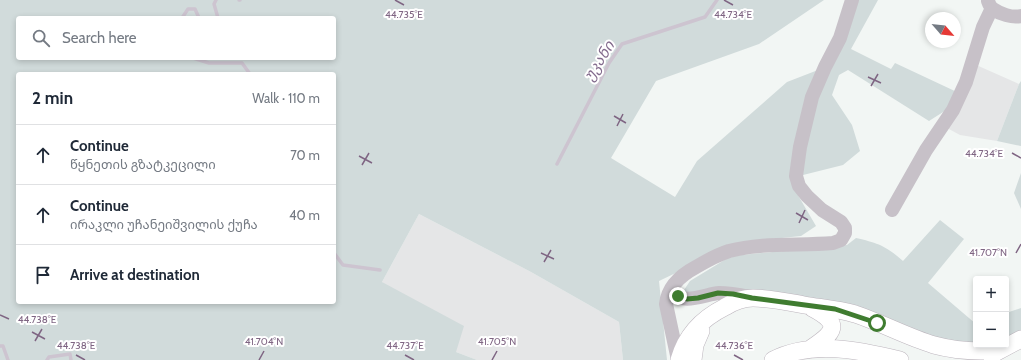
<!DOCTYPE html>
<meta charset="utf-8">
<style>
body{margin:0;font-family:Cabin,"Noto Sans Georgian",sans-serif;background:#f6f6f7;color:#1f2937}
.controls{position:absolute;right:12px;bottom:12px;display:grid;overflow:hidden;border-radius:4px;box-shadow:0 2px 6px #0003}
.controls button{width:36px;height:36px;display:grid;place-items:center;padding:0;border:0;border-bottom:1px solid #e0e1e3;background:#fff;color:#1f2937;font:20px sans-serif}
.compass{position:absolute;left:925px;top:12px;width:36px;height:36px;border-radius:50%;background:#fff;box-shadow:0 2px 6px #0003;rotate:118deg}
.stop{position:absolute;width:12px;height:12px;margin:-9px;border:3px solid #3f7c30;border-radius:50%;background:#fff}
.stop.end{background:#3f7c30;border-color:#fff;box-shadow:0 1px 4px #0008}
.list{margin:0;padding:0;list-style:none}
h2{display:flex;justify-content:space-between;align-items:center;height:52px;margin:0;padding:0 16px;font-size:17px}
h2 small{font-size:13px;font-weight:400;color:#747a83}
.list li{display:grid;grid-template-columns:26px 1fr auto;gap:12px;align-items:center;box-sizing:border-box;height:60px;padding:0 16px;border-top:1px solid #e0e1e3}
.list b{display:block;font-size:15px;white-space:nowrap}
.list p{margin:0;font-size:13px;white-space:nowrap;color:#747a83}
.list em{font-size:13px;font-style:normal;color:#747a83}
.icon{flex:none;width:22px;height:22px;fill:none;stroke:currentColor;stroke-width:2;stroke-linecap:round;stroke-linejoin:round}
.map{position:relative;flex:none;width:1021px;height:360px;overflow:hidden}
.search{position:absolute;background:#fff;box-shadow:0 2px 6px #0003;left:16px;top:16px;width:320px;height:44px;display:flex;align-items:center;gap:10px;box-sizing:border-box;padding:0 14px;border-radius:4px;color:#747a83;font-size:15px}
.panel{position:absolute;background:#fff;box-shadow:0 2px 6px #0003;left:16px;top:72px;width:320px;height:232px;border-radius:4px}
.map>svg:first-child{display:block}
.built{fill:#e5e6e7}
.green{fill:#d1dbdb;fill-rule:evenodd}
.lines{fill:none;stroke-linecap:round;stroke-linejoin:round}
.stream{stroke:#cdc4d0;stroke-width:3.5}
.major-casing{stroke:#bdb6be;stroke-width:18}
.minor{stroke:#c7c1c8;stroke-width:14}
.major{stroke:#fff;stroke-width:17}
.route{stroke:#3f7c30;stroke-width:5}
.ticks{fill:none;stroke:#7f6583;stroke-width:1.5}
.labels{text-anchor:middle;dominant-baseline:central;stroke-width:4;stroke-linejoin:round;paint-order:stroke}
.water-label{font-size:15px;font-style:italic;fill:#836b8d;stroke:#fff}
.ticks-label{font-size:10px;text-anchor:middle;fill:#7f6583;stroke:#fff;stroke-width:4;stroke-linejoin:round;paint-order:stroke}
</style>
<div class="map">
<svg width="1021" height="360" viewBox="0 0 1021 360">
<rect width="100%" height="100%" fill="#f2f6f4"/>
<path class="built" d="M974 64 1019 84 997 141 960 135 947 128Z
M419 214 531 272 619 322 623 360H477L456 352 382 282Z"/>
<path class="green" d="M0 0H824L759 44 656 81 611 158 675 197 697 161 787 82 818 70 792 185 816 226 801 236 751 241 732 246 659 281 667 360H623L619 322 531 272 419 214 382 282 464 326 456 352 477 360H0ZM18 18H334V58H18ZM18 74H334V302H18Z
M858 0H878L851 49 891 69 895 63 959 93 951 107 929 121 848 70 839 75 832 95 852 125 860 151 843 165 803 175 802 157 818 90Z
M1021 81V146L997 141 1019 84Z
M1021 173V209L1014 193Z
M940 220 964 239 928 283 976 324V345L962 348 813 298H682L684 290 690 281 731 256 847 245 856 238C878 243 886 246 903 261Z
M1021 308V331L1006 340V313Z"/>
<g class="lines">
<path class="stream" d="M216 0 214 4 218 18
M239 0H240
M182 18 188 9H195L199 18
M193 58 209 63H242L250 74
M557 164 609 63 622 44 705 17 717 0
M334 253 343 265 380 270
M0 346H3L8 360
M47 360 49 357 70 354 71 360"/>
<defs>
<path id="major" d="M810 349C834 333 843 324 812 308
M991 355 1021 339
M679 360C686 335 701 319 725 307 733 302 743 298 753 298 770 298 788 302 804 305 822 308 838 309 855 314 882 323 907 337 934 345 956 351 978 352 1000 350
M693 360 695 345 701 331
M773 360C812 340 859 350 900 360"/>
</defs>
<use href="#major" class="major-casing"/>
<path class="minor" d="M988 1C989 4 990 7 993 9 1000 14 1012 18 1021 16
M892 210 926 150 953 110 966 82 983 27 992 8
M673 286C676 309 705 294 719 293 730 293 740 295 750 297
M678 360 666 304C668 286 681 275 696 267 706 261 717 255 729 251 763 242 799 246 833 243L841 240 845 233V228L841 222 822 210 807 196 799 186 796 176 800 147 812 97 825 67 840 38 852 0"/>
<use href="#major" class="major"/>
</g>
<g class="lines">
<path class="route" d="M678 296 687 299 698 298 718 293 733 294 752 298 835 309 877 323"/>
</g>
<path class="ticks" d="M395 0 404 5M724 0 733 5M868 77 881 83M871 86 878 74M614 116 626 123M617 126 623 114M1012 153 1021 158M359 156 372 163M362 165 369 153M796 213 808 220M799 223 805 210M541 253 554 259M1016 253 1021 244M544 262 551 250M0 315 9 319M32 332 45 339M35 341 42 329M76 355 85 360M405 355 414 360M734 355 743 360M259 360 264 351M492 360 497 351"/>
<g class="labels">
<g class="water-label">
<text transform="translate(599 61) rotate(-58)">უკანი</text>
</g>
</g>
<g class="ticks-label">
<text x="733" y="18">44.734°E</text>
<text x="404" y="18">44.735°E</text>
<text x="984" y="157">44.734°E</text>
<text x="988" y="256">41.707°N</text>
<text x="37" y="323">44.738°E</text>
<text x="264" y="345">41.704°N</text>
<text x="497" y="345">41.705°N</text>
<text x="76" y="349">44.738°E</text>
<text x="405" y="349">44.737°E</text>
<text x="734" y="349">44.736°E</text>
</g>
</svg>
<div class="controls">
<button>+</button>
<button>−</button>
</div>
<svg class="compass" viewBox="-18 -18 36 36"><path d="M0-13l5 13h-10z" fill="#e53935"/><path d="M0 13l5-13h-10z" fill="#747a83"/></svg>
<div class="stop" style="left:877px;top:323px"></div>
<div class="stop end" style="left:678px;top:296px"></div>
<div class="search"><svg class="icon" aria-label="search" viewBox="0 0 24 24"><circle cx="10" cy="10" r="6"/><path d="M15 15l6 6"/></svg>Search here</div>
<section class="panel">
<h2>2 min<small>Walk · 110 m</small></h2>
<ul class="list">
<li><svg class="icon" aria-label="ahead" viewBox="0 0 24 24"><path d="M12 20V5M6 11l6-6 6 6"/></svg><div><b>Continue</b><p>წყნეთის გზატკეცილი</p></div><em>70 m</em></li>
<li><svg class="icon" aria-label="ahead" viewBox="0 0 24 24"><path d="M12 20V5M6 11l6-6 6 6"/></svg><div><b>Continue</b><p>ირაკლი უჩანეიშვილის ქუჩა</p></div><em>40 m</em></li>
<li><svg class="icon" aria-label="arrive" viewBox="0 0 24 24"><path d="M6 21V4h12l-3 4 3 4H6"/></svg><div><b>Arrive at destination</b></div></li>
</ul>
</section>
</div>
